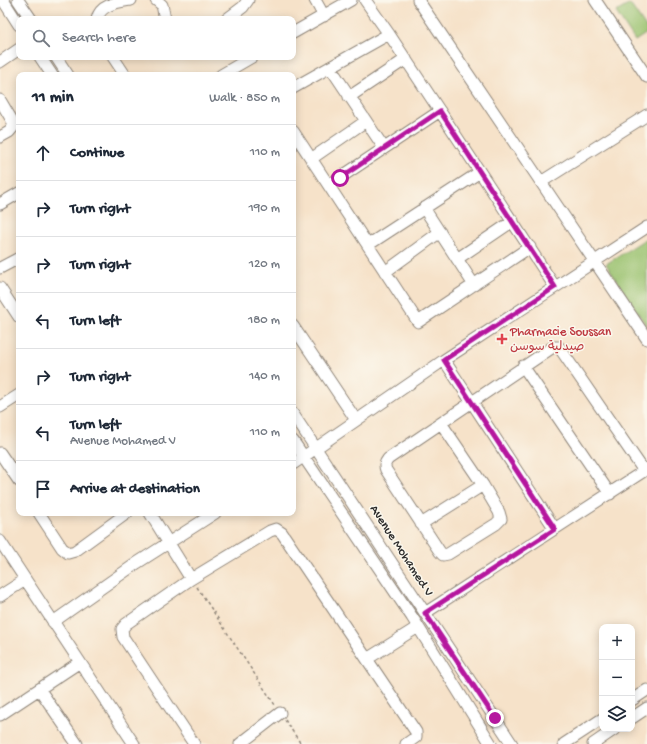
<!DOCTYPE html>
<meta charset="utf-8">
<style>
body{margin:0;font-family:"Gochi Hand","Playpen Sans Arabic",sans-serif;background:#f6f6f7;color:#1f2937}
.controls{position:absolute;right:12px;bottom:12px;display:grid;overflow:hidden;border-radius:8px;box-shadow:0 2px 10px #0003}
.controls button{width:36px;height:36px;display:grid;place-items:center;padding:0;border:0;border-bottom:1px solid #e0e1e3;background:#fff;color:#1f2937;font:20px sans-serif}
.stop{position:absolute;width:12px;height:12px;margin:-9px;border:3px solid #b5179e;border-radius:50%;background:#fff}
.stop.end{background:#b5179e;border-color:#fff;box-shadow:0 1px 4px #0008}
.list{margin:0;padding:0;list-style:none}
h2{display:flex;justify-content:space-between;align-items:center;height:52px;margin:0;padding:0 16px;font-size:17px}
h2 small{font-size:13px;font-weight:400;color:#747a83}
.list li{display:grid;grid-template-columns:26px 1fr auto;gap:12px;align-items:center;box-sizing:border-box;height:56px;padding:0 16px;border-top:1px solid #e0e1e3}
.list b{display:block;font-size:15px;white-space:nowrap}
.list p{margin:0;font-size:13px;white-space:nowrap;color:#747a83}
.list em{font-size:13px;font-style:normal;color:#747a83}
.icon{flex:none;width:22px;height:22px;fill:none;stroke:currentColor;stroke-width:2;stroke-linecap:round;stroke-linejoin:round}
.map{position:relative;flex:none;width:647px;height:744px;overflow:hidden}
.search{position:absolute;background:#fff;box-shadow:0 2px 10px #0003;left:16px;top:16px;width:280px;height:44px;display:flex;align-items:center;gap:10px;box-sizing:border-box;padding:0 14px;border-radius:8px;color:#747a83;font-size:15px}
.panel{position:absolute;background:#fff;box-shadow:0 2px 10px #0003;left:16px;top:72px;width:280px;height:444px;border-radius:8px}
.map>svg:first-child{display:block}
.green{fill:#99c16d;stroke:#62764c}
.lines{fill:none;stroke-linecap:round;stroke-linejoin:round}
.minor-casing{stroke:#90867a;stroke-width:13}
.path{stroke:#90867a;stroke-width:1.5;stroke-dasharray:3 3;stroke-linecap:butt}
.minor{stroke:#fff;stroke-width:11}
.route{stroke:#b5179e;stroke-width:5}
.health-dot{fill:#e0444e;stroke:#fbf7ec;stroke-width:1.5}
.labels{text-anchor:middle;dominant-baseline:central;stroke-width:3;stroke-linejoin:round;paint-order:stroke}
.health-label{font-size:13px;fill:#be3a42;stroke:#fbf7ec;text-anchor:start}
.street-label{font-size:13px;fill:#2b2b2b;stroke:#fbf7ec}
</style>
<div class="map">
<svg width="647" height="744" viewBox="0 0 647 744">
<rect width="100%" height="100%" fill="#fbf7ec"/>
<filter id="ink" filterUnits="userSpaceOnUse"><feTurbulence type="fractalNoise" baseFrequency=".025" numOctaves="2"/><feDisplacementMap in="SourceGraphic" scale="8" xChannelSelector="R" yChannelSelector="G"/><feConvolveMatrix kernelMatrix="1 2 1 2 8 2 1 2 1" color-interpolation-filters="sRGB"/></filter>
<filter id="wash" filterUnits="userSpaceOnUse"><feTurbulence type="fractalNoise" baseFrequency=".012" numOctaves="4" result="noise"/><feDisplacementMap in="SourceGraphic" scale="16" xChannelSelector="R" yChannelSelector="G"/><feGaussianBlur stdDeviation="0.9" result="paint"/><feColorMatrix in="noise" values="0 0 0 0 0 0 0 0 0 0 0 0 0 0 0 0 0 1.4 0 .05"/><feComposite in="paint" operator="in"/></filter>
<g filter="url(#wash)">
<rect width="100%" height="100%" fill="#f6e2c9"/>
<path class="green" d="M630 4 647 29V33L635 41 616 12Z
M647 238V327L606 264Z"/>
</g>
<g filter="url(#ink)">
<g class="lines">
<defs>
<path id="minor" d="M3 0 19 25
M18 0 31 19
M156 0 162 5 165 19
M315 0 324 16
M365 0 389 34 480 172 555 287
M418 0 647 339
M595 0 647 77
M97 19C100 4 119 2 131 0
M227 19 243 7 248 0
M293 33 351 0
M40 57 52 75
M56 57 68 75
M113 57 125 75
M0 62 19 49
M330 67 384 148
M221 75 252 57
M293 88 389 34
M349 97 406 59
M0 100 13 122 14 126 9 132 0 137
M293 131 418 322 530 247
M311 159 366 121
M541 182 647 115
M329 185 440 111
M0 204 19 193
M424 208 474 285
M368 245 480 172
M457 259 513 221
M0 268 19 258
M385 272 440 232
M0 288 19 317
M293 326 356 420
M444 360 555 529
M523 366 610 494
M0 407 19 395
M293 414 512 744
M441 423 483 485 499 512 501 519 496 524 448 554 443 555 440 552 386 470C384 465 385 463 388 459L553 347H559L561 350 644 471
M293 441 412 617 491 744
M0 453 19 481
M293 464 444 360 647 227
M39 513 62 548 68 553 75 551 127 513
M150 513 191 579
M421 524 483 485
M0 541 134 744
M0 596 25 580
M425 613 647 469
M53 622 137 563 215 513
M367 659 418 627
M40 690 77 744
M632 700 647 690
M0 715 80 662
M632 718 647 708
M194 744 123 637 122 629 126 624 191 579 270 531 276 529 282 533 416 732V737L406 744
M240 744 280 713
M564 744 602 719
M593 744 615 729"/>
</defs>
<use href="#minor" class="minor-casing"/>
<path class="path" d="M197 587 275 705
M285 720 301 744"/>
<use href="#minor" class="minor"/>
</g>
</g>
<g class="lines" filter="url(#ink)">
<path class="route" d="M340 178 440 111 555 287 444 360 555 529 425 613 495 718"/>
</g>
<path class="health-dot" d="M500 333h4v4h4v4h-4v4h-4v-4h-4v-4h4z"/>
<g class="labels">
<g class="health-label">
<text x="510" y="332">Pharmacie Soussan<tspan x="510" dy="15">صيدلية سوسن</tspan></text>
</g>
<g class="street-label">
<text transform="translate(401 551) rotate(57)">Avenue Mohamed V</text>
</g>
</g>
</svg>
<div class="controls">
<button>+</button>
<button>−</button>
<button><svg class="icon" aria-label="layers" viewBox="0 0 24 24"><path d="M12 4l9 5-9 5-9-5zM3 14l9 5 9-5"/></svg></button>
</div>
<div class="stop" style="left:340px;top:178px"></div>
<div class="stop end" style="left:495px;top:718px"></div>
<div class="search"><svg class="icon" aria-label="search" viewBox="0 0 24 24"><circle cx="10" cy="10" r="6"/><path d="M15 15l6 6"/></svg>Search here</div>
<section class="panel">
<h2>11 min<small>Walk · 850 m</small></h2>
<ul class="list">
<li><svg class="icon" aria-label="ahead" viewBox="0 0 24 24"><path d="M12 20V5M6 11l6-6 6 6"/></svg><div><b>Continue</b></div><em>110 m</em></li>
<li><svg class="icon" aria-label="right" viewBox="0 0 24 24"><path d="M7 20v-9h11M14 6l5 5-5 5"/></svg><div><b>Turn right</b></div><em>190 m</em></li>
<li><svg class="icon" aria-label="right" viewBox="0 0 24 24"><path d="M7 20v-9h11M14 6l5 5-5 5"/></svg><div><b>Turn right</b></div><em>120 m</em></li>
<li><svg class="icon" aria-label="left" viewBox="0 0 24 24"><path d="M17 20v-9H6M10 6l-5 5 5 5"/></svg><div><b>Turn left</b></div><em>180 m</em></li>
<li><svg class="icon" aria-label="right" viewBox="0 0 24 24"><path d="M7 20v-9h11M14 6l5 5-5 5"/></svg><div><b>Turn right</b></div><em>140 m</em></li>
<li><svg class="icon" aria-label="left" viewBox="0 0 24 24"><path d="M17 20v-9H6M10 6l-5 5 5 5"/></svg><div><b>Turn left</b><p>Avenue Mohamed V</p></div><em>110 m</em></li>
<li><svg class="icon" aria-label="arrive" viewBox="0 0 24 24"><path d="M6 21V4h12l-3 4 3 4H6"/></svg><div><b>Arrive at destination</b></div></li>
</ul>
</section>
</div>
